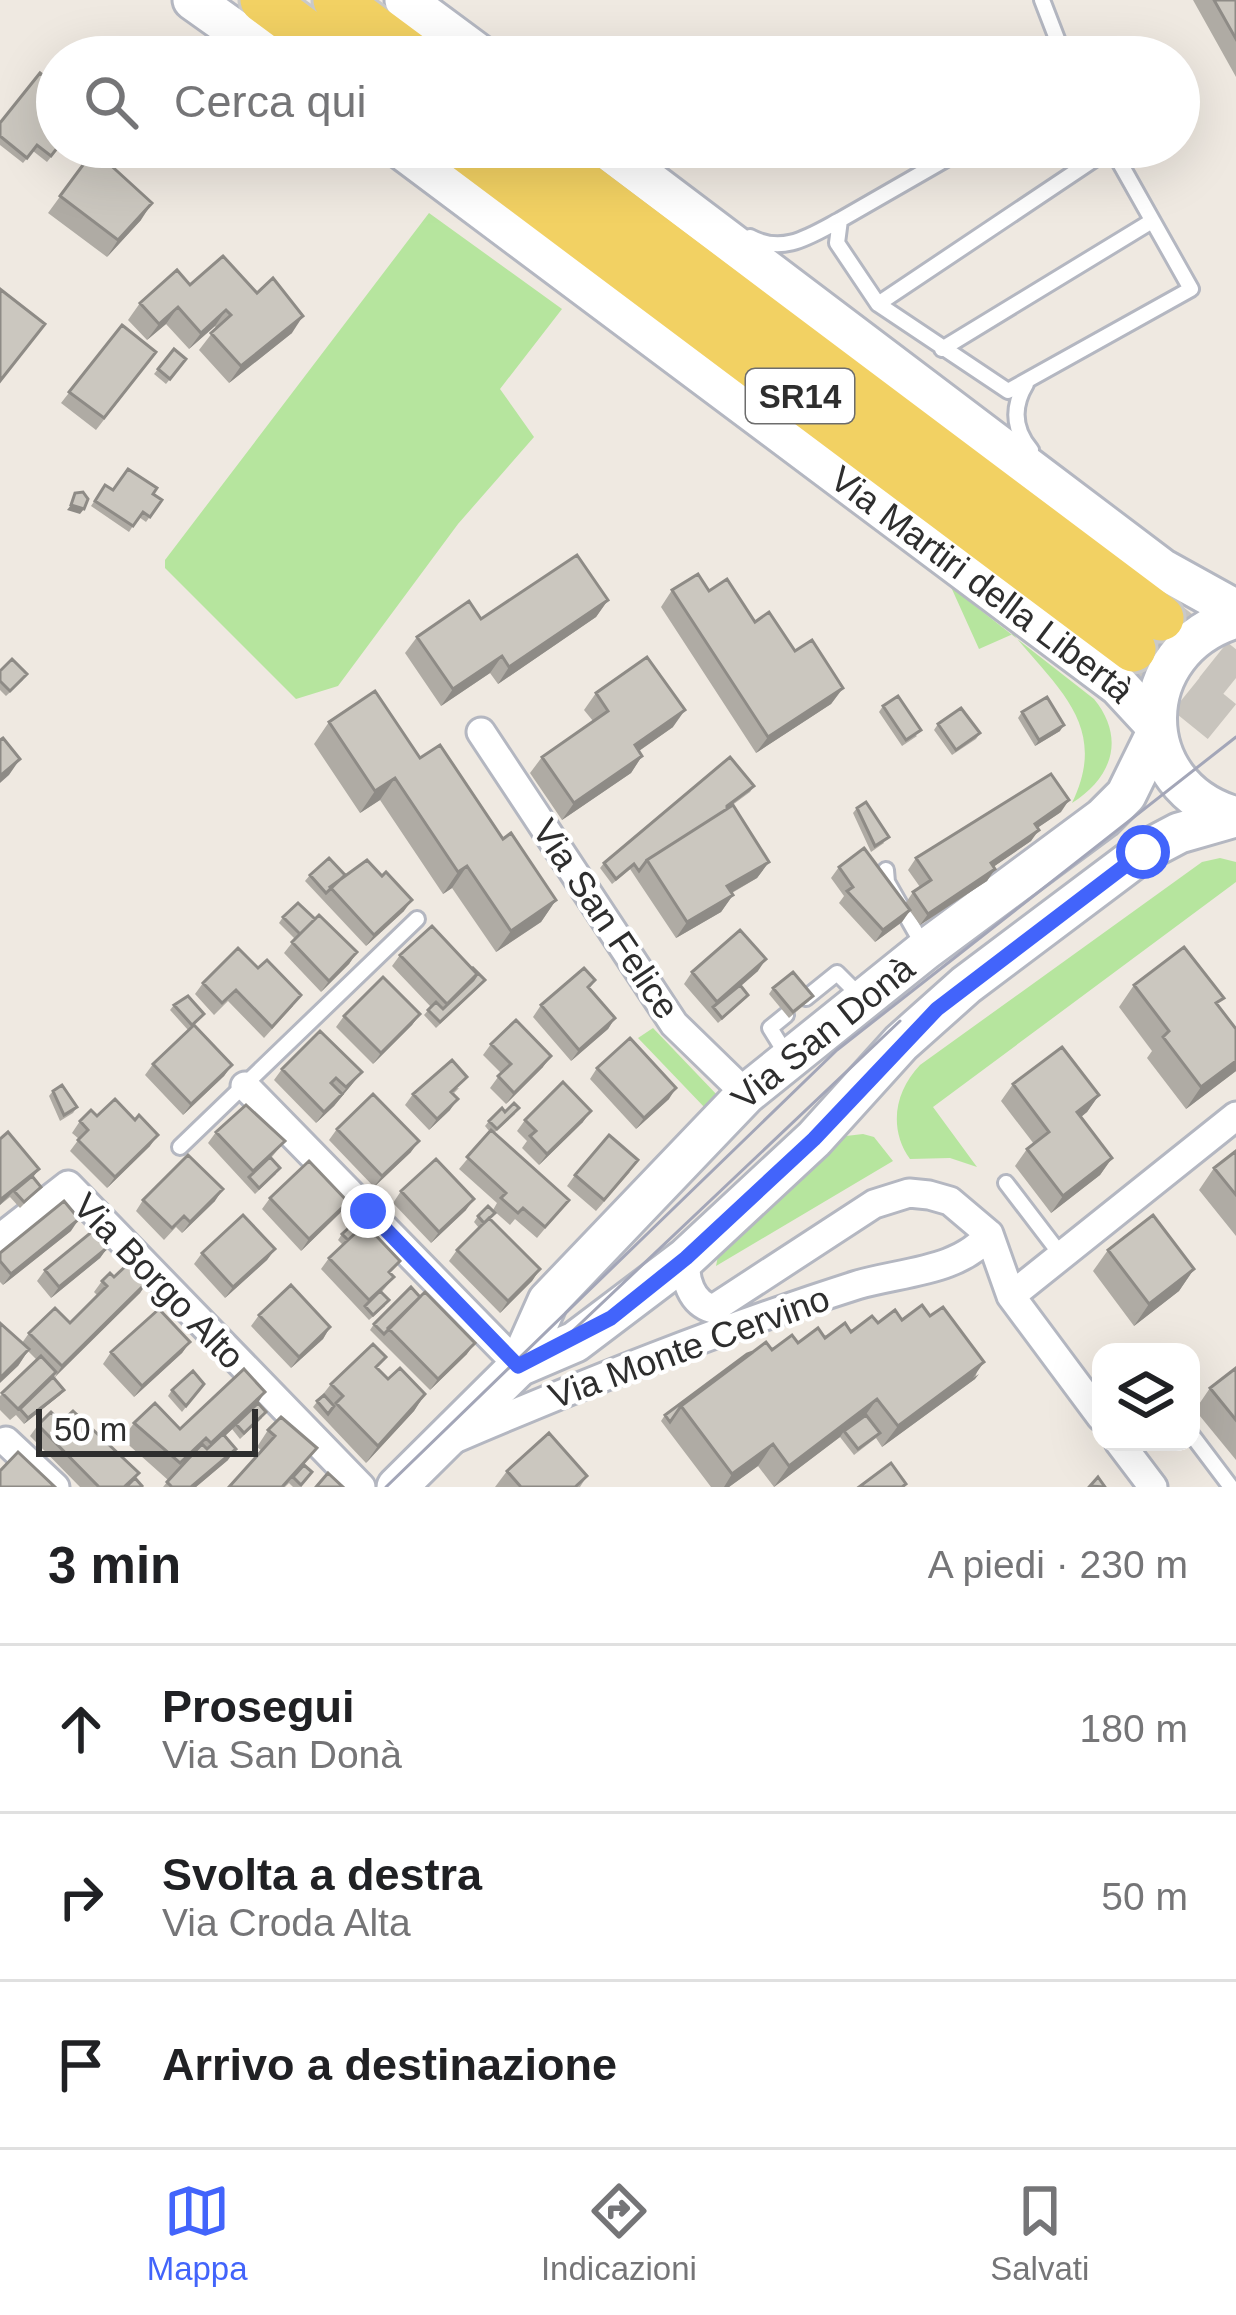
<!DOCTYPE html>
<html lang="it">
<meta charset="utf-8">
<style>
body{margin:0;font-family:Helvetica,sans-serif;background:#f2f2f2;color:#202124}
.controls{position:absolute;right:36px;bottom:36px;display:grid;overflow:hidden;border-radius:24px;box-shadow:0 12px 48px #0002}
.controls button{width:108px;height:108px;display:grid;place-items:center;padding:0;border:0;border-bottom:3px solid #e0e0e0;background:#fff;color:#202124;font:60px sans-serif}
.scale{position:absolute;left:36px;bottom:30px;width:222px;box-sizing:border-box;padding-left:12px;border:6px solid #2e2e2e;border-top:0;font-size:33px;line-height:42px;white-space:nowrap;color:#2e2e2e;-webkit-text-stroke:9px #fff;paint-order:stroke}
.stop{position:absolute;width:36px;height:36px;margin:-27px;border:9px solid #4264fb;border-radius:50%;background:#fff}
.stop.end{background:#4264fb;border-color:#fff;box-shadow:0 3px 12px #0008}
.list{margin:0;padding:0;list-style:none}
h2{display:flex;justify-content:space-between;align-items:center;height:156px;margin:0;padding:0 48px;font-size:51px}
h2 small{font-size:39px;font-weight:400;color:#757577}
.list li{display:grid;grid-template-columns:78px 1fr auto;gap:36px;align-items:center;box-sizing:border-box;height:168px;padding:0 48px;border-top:3px solid #e0e0e0}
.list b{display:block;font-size:45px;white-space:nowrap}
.list p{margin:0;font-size:39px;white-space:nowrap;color:#757577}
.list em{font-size:39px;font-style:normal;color:#757577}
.icon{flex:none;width:66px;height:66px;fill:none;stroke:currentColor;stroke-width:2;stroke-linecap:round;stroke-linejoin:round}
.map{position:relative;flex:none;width:1236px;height:1487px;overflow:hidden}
.search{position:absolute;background:#fff;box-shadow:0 12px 48px #0002;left:36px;right:36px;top:36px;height:132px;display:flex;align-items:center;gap:30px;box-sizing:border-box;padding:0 42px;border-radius:66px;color:#757577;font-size:45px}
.sheet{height:660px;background:#fff}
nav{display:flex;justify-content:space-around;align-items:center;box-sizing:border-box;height:168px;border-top:3px solid #e0e0e0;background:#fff;font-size:33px;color:#757577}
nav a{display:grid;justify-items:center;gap:6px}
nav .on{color:#4264fb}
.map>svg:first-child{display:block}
.green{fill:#b6e59e}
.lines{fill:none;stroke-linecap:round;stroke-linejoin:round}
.primary-tunnel{stroke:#c8c4bd;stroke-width:45;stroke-dasharray:45 22;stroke-linecap:butt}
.service-casing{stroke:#b4b7c1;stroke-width:20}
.minor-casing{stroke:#b4b7c1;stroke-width:33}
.secondary-casing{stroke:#b4b7c1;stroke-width:45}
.primary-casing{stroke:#c9c9c9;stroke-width:51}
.service{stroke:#fff;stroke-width:14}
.minor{stroke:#fff;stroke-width:27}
.secondary{stroke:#fff;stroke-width:39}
.primary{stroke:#f2d163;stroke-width:45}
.tram{stroke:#a3a6b8;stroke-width:3}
.wall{fill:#afaba4}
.shaded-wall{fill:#8e8b86}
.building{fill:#cbc7bf;stroke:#8e8b86;stroke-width:3}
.route{stroke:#4264fb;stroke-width:15}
.labels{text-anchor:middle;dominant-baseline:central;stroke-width:9;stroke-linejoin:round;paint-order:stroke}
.shield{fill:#fff;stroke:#6d6d6d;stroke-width:3}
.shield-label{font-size:33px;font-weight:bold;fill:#2e2e2e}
.street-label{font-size:36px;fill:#2e2e2e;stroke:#fff}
</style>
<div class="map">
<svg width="1236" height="1487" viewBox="0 0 1236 1487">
<rect width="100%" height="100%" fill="#efe9e1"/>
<path class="green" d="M429 213 562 309 500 389 534 437 458 524 338 686 296 699 165 568V560Z
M951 587 1094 699C1126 738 1112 778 1072 803 1109 727 1059 690 1013 634L979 649Z
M1220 858 1236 862V882L933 1107 977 1167 950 1158 910 1159C888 1128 895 1091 920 1065L1202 862Z
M653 1028 719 1097 706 1109 638 1038Z
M863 1134 874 1137 893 1161 716 1266 718 1256 830 1148 846 1136Z"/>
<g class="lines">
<path class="primary-tunnel" d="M1161 618 1236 678
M1135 651 1236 733"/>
<defs>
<path id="service" d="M1042 0 1064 57
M967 147 840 220 837 243 878 304 1008 391 1191 289 1111 147
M750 237C783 255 810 236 840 220
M878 304 1111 148
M942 349 1152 221
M1026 384C1012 407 1013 429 1031 450
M886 870 887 882 923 945
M806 998 837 973 859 995
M786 1015 770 1028 788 1057
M180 1147 417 919
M1006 1183 1061 1255
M1191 1434 1231 1487"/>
<path id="minor" d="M481 732 674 1024 746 1094
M245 1086 519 1366
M0 1238 68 1185 361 1487
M686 1258C684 1279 691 1303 713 1309L874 1204 909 1193 929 1195 950 1201 989 1234 1011 1296 1101 1417
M1011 1296 1236 1116
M454 1439C588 1382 719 1329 857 1285 901 1272 962 1271 989 1234
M6 1441 55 1487
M1119 1442 1153 1487"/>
<g id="secondary">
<path d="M193 0 273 57"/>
<path d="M405 0 482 57"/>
<path id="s1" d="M399 147 1119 686 1156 726"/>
<path d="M604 147 1162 569 1236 610"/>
<path d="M1236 618C1131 649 1129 787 1236 817"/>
<path id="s2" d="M519 1366 548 1301 746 1094 925 950 1103 818 1126 795 1156 734"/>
<path d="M397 1487 519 1366 575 1342 686 1258 814 1139 901 1043 966 985 1143 852 1179 833 1235 817"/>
</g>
<path id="primary" d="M263 0 340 57
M336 0 413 57
M463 147 1133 649
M534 147 1161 618"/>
</defs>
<use href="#service" class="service-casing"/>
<use href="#minor" class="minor-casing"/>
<use href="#secondary" class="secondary-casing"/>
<use href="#primary" class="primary-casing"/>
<use href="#service" class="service"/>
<use href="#minor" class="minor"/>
<use href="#secondary" class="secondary"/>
<use href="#primary" class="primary"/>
<path class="tram" d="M543 1359 900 1021
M386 1487 837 1050 1236 737"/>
</g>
<path class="wall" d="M1193 0H1236V77Z
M0 123 59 147 47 162 33 151 23 163 0 145Z
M94 150 141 220 107 257 48 213Z
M190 285 292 333 229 383 199 350 216 328 215 326 189 349 166 324 147 340 128 320 140 303Z
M122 325 148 363 96 430 61 403Z
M174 349 186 359 166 384 154 374Z
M105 485 113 490 153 494 162 500 146 522 139 517 129 532 91 506Z
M672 590 709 591 755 622 843 688 831 704 756 753 661 607Z
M608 600 596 617 498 684 490 673 441 706 405 653 417 637 481 619Z
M0 671 23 680 6 696 0 690Z
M596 693 673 727 639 751 642 756 631 773 562 820 530 773 542 757 593 721 584 710Z
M883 706 917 736 902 746 879 712Z
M1022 712 1060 731 1035 746 1018 718Z
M329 722 420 758 503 839 556 900 541 922 496 952 452 888 443 894 380 800 360 813 314 744Z
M938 724 980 733 976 739 952 755 934 730Z
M754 786 750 792 727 809 769 862 757 878 732 893 733 895 721 912 676 938 630 869 612 884 600 868 604 863Z
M857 808 884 843 871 852 853 813Z
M1061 812 1037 828 1031 841 993 867 995 869 987 881 920 925 910 911 902 922 875 942 839 903 844 896 831 878 839 867 905 904 913 892 920 887 908 870 916 858Z
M310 875H345L404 911 366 946 305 881Z
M283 917 357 952 349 964 321 992 284 953 295 939 279 923Z
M400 955 481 985 436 1028 424 1015 431 1007 392 966Z
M758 971 741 986 744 1000 718 1023 684 984 692 972Z
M595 980 590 988 615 1018 608 1029 571 1061 533 1017 541 1005Z
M203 983 293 1006 264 1038 228 1001 214 1015 195 994Z
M1134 985 1218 1006 1236 1029V1071L1186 1109 1147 1058 1152 1051 1119 1007Z
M773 988 809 1001 789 1018 769 994Z
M174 1005 200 1019 188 1030 170 1010Z
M420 1014 412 1025 373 1064 336 1027 344 1016Z
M491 1044 543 1067 506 1104 490 1088 501 1073 483 1055Z
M153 1064 232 1065 224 1076 183 1115 145 1075Z
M597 1068 669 1099 636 1129 590 1079Z
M282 1069 362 1072 334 1106 316 1123 274 1080Z
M1013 1084 1099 1095 1087 1112 1081 1117 1112 1158 1100 1175 1051 1213 1015 1166 1027 1149 1034 1144 1001 1101Z
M459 1088 453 1094 450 1110 429 1130 405 1105 413 1094Z
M53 1091 77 1107 73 1113 60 1121 49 1096Z
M505 1112 515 1114 494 1133 569 1200 537 1238 515 1219 510 1225 493 1210 497 1203 459 1169 490 1132 485 1126 489 1121Z
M97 1116 150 1146 107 1188 70 1151 79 1139 72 1133 80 1121Z
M525 1120 583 1122 539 1165 522 1148 527 1141 517 1131Z
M337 1129 411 1152 374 1187 329 1140Z
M216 1132 285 1141 271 1158 276 1174 255 1194 208 1143Z
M0 1139 41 1187 20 1208 10 1197 0 1205Z
M1236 1151V1236L1199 1190 1214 1168Z
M630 1172 596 1211 567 1186 575 1175Z
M401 1191 466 1210 431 1243 393 1203Z
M270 1198 340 1213 301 1251 262 1209Z
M143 1200 215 1201 182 1233 176 1227 164 1240 136 1211Z
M478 1216 490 1220 540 1269 532 1281 500 1313 449 1261 457 1250 479 1228 474 1222Z
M71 1231 3 1285 0 1282V1253Z
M342 1234 394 1277 381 1293 385 1306 369 1320 321 1269 329 1258 343 1245 338 1240Z
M108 1247 100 1258 51 1298 37 1281 45 1270Z
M275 1249 267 1260 225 1298 194 1264 202 1253Z
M1108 1250 1194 1269 1179 1291 1134 1326 1093 1271Z
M114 1277 148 1281 140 1293 53 1377 64 1390 60 1395 24 1424 16 1415 10 1420 0 1410V1396L37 1360 28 1351 18 1366 22 1343 29 1333 70 1323 98 1296 94 1292 102 1281Z
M259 1315 330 1327 323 1339 291 1368 251 1326Z
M901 1318 977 1371 975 1379 882 1447 876 1438 854 1455 840 1437 774 1487 758 1466 729 1487H711L661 1421 665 1415 770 1348Z
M374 1324 467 1354 430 1390 370 1330Z
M190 1342 182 1353 134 1397 103 1364 111 1352Z
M1236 1368V1460L1195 1410 1210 1388Z
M378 1369 388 1379 425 1394 414 1411 366 1463 313 1407 331 1384Z
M204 1384 182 1412 168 1396 172 1390Z
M258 1403 262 1418 240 1439 232 1429 225 1436 228 1460 196 1487H163L173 1475 168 1480 122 1439 134 1423 180 1429Z
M61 1422 135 1478 141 1487H80L30 1436 38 1425Z
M268 1430 312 1472 300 1487H293L289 1483 285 1487H229L262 1451 257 1447Z
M507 1471 587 1476 580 1487H495Z"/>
<path class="shaded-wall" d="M152 203 141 220 107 257 118 240Z
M178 307 166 324 147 340 159 324Z
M226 310 215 326 189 349 201 333Z
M303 316 292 333 229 383 241 366Z
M71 505 84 509 80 514 67 510Z
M608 600 596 617 498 684 509 667Z
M502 656 490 673 441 706 453 689Z
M843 688 831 704 756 753 768 737Z
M685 710 673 727 623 762 635 745Z
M1064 725 1060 731 1035 746 1039 740Z
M642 756 631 773 562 820 574 803Z
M20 759 9 775 0 783V776Z
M395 778 380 800 360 813 375 791Z
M1069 800 1061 812 1027 835 1035 824Z
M1039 830 1031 841 983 874 991 863Z
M769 862 757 878 715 902 727 886Z
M467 866 452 888 443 894 458 872Z
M995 869 987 881 920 925 928 914Z
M733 895 721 912 676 938 687 922Z
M412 900 404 911 366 946 374 935Z
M556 900 541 922 496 952 511 931Z
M910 910 902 922 875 942 883 930Z
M357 952 349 964 321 992 329 981Z
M766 959 758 971 714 1009 713 1007 717 1002Z
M420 1014 412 1025 373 1064 381 1053Z
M615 1018 608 1029 571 1061 579 1050Z
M551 1056 543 1067 506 1104 514 1093Z
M1236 1061V1071L1186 1109 1201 1087Z
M232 1065 224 1076 183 1115 191 1104Z
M362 1072 334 1106 316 1123 324 1112Z
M676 1088 669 1099 636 1129 644 1118Z
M1099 1095 1087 1112 1066 1129 1077 1112Z
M458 1099 450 1110 429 1130 437 1119Z
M591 1111 583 1122 539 1165 547 1154Z
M158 1135 150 1146 107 1188 115 1177Z
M419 1141 411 1152 374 1187 382 1176Z
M1112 1158 1100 1175 1051 1213 1063 1196Z
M39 1169 31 1180 14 1191 0 1205V1200Z
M223 1189 215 1201 182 1233 190 1222Z
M474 1199 466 1210 431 1243 439 1232Z
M348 1202 340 1213 301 1251 309 1239Z
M79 1219 71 1231 3 1285 11 1274Z
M108 1247 100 1258 51 1298 59 1287Z
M275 1249 267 1260 225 1298 233 1287Z
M540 1269 532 1281 500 1313 508 1301Z
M1194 1269 1179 1291 1134 1326 1149 1304Z
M148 1281 140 1293 54 1378 62 1366Z
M330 1327 323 1339 291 1368 299 1357Z
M190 1342 182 1353 134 1397 142 1386Z
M475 1343 467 1354 430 1390 438 1379Z
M29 1349 18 1366 0 1383V1378Z
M984 1362 973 1378 979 1374 975 1379 882 1447 898 1426Z
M64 1390 60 1395 24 1424 28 1418Z
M265 1392 254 1409 199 1460 211 1443Z
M425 1394 414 1411 366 1463 378 1446Z
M877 1399 862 1420 844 1431 840 1437 774 1487 789 1466Z
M773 1444 758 1466 729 1487H724L732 1474Z
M236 1449 228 1460 196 1487H191Z"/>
<path class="building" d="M1214 0H1236V39Z
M40 73 57 87 58 147 51 156 37 145 27 158 0 136V123Z
M94 150 152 203 118 240 60 196Z
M223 256 257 293 273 278 303 316 241 366 211 333 231 315 226 310 201 333 178 307 159 324 140 303 177 270 190 285Z
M0 289 45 324 0 381Z
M122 325 156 352 104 418 69 392Z
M174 349 186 359 170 379 158 369Z
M128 469 157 488 153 494 162 500 150 517 143 512 133 526 95 501 105 485 113 490Z
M83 492 88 499 84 509 71 505 75 493Z
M577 555 608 600 509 667 502 656 453 689 417 637 469 601 481 619Z
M698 574 709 591 727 579 755 622 769 612 795 651 812 640 843 688 768 737 672 590Z
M647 657 685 710 635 745 642 756 574 803 542 757 608 711 596 693Z
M12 659 27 674 10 691 0 681V671Z
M375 691 420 758 440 745 503 839 511 833 556 900 511 931 467 866 458 872 395 778 375 791 329 722Z
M898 696 921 730 906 740 883 706Z
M1047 697 1064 725 1039 740 1022 712Z
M961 708 980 733 956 750 938 724Z
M3 738 20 759 0 776V740Z
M730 757 754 786 727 806V809L647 860 639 871 634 864 616 879 604 863Z
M1051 774 1069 800 1035 824 1039 830 991 863 995 869 928 914 913 892 931 880 916 858Z
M866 802 889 837 875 846 857 808Z
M733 805 769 862 727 886 733 895 687 922 647 860Z
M864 848 910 910 883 930 847 891 853 887 839 867Z
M329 858 345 875 326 893 310 875Z
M367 860 382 876 386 872 412 900 374 935 330 887Z
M298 903 315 919 300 934 283 917Z
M319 915 357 952 329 981 292 942Z
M432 926 477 974 447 1004 400 955Z
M740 930 766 959 717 1002 692 972Z
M1184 947 1224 998 1216 1003 1236 1029V1061L1201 1087 1163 1037 1169 1031 1134 985Z
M238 948 258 968 267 960 301 995 272 1027 236 990 222 1003 203 983Z
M472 967 485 980 440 1022 428 1010 436 1002 443 1009 473 980 477 974Z
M584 968 595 980 588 987 615 1018 579 1050 541 1005Z
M793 972 813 996 793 1012 773 988Z
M383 977 420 1014 381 1053 344 1016Z
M740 985 748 995 722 1018 713 1007Z
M188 996 204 1014 192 1025 174 1005Z
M516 1020 551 1056 514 1093 498 1076 511 1064 491 1044Z
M194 1025 232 1065 191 1104 153 1064Z
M320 1031 362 1072 346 1087 336 1078 331 1083 342 1094 324 1112 282 1069Z
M630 1038 676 1088 644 1118 597 1068Z
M1062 1047 1099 1095 1077 1112 1112 1158 1063 1196 1027 1149 1049 1132 1013 1084Z
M452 1060 467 1077 451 1092 458 1099 437 1119 413 1094Z
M563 1082 591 1111 547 1154 530 1136 536 1131 525 1120Z
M62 1085 77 1107 64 1115 53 1091Z
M373 1094 419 1141 382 1176 337 1129Z
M115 1099 135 1120 139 1115 158 1135 115 1177 78 1140 88 1130 80 1121 91 1110 97 1116Z
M514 1103 519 1108 497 1129 489 1121 502 1108 505 1112Z
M246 1105 285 1141 253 1171 216 1132Z
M491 1130 569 1200 545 1227 523 1208 518 1213 501 1198 506 1193 467 1157Z
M8 1132 39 1169 0 1200V1139Z
M609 1135 638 1160 604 1200 575 1175Z
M1236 1151V1195L1214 1168Z
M188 1155 223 1189 190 1222 184 1216 172 1228 143 1200Z
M270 1157 280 1168 259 1188 249 1177Z
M436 1159 474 1199 439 1232 401 1191Z
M309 1161 348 1202 309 1239 270 1198Z
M32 1176 41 1187 24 1202 14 1191Z
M64 1201 79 1219 11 1274 0 1261V1253Z
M488 1206 495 1213 484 1223 478 1216Z
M243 1215 275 1249 233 1287 202 1253Z
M1153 1215 1194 1269 1149 1304 1108 1250Z
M489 1218 540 1269 508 1301 457 1250Z
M354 1223 360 1229 348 1240 342 1234Z
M365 1224 400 1261 389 1272 394 1277 369 1300 329 1258Z
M94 1230 108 1247 59 1287 45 1270Z
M129 1263 148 1281 62 1366 29 1333 55 1308 70 1323 107 1286 102 1281 110 1273 114 1277Z
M291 1285 330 1327 299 1357 259 1315Z
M411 1287 420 1297 384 1334 374 1324Z
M380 1291 389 1300 373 1315 365 1306Z
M425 1292 475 1343 438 1379 388 1328Z
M922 1305 930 1316 943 1307 984 1362 898 1426 877 1399 789 1466 773 1444 732 1474 681 1406 766 1342 772 1350 792 1335 798 1343 818 1328 825 1338 845 1323 851 1332 872 1316 878 1323 895 1310 902 1320Z
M159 1309 190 1342 142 1386 111 1352Z
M0 1323 29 1349 0 1378Z
M373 1344 386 1357 376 1367 388 1379 400 1368 425 1394 378 1446 336 1403 343 1396 331 1384Z
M753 1352 681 1406 670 1422 665 1415 747 1354Z
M41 1356 56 1372 18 1409 2 1393Z
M1236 1368V1420L1210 1388Z
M244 1369 265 1392 211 1443 206 1438 180 1463 134 1423 155 1403 180 1429Z
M193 1371 204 1384 186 1406 172 1390Z
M53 1377 64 1390 28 1418 20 1409Z
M324 1395 334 1406 328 1414 317 1401Z
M258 1403 266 1412 244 1433 236 1424Z
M73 1411 139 1473 124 1487H99L38 1425 51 1412 61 1422Z
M866 1415 880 1433 858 1449 844 1431Z
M281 1417 317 1448 282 1487H229L275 1436 268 1430Z
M549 1433 587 1476 575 1487H521L507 1471Z
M223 1434 236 1449 191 1487H172L167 1482 202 1444 207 1449Z
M18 1452 55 1487H0V1471Z
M891 1463 906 1484 902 1487H859Z
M304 1465 312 1472 301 1485 293 1477Z
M328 1473 343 1487H316Z
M1098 1477 1105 1487 1090 1486Z
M135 1478 142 1486 141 1487H126Z"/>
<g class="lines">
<path class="route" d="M368 1211 518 1366 611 1318 686 1258 814 1139 937 1009 1143 852"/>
</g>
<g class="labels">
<rect class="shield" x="746" y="369" width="108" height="54" rx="9"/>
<g class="shield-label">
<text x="800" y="396">SR14</text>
</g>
<g class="street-label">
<text stroke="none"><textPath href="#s1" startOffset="729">Via Martiri della Libertà</textPath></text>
<text transform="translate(606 919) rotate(56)">Via San Felice</text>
<text stroke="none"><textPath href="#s2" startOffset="456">Via San Donà</textPath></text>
<text transform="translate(159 1281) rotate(46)">Via Borgo Alto</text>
<text transform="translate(689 1347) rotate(-20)">Via Monte Cervino</text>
</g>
</g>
</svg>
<div class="controls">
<button><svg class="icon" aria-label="layers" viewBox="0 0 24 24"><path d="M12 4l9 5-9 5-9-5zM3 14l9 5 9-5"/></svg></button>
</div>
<div class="scale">50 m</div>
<div class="stop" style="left:1143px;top:852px"></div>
<div class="stop end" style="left:368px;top:1211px"></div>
<div class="search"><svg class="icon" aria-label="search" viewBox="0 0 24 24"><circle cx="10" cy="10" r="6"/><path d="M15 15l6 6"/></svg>Cerca qui</div>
</div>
<section class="sheet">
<h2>3 min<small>A piedi · 230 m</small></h2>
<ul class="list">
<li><svg class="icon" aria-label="ahead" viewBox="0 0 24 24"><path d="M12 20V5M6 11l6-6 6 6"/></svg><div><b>Prosegui</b><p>Via San Donà</p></div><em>180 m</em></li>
<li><svg class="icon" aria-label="right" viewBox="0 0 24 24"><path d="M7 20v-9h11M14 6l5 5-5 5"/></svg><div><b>Svolta a destra</b><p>Via Croda Alta</p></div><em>50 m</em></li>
<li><svg class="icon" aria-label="arrive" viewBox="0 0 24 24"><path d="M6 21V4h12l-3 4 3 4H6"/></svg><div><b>Arrivo a destinazione</b></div></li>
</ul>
</section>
<nav>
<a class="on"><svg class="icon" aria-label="map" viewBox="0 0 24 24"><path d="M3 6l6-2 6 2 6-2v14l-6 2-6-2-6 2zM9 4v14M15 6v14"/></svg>Mappa</a>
<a><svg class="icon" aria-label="directions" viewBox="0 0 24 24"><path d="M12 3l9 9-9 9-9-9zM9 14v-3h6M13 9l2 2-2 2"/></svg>Indicazioni</a>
<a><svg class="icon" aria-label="saved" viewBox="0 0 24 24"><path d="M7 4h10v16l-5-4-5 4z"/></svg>Salvati</a>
</nav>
